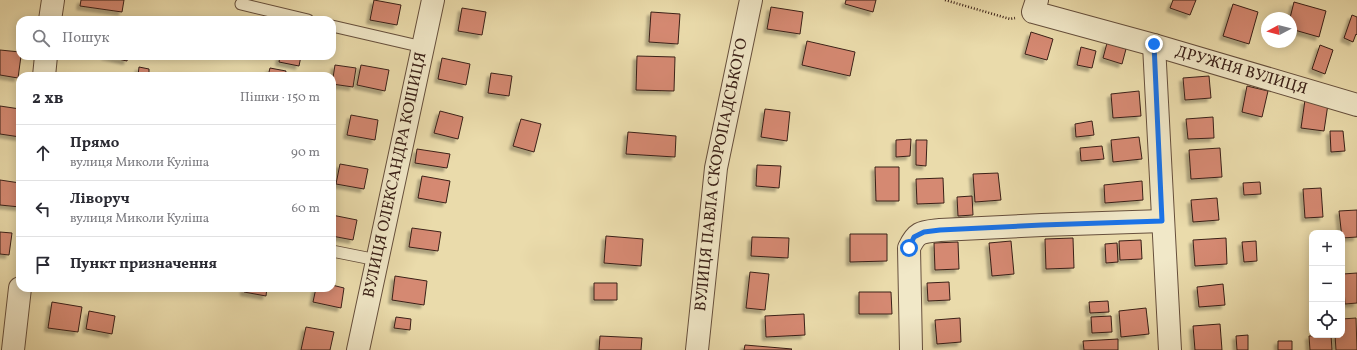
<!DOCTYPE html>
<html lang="uk">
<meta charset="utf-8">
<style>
body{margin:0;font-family:Vollkorn,serif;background:#f2f2f3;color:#2b2b33}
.controls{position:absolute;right:12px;bottom:12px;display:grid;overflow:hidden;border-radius:8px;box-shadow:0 2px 10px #0003}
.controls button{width:36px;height:36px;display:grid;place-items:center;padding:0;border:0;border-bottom:1px solid #e1e1e2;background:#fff;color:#2b2b33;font:20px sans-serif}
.compass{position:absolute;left:1261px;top:12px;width:36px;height:36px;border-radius:50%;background:#fff;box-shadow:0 2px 10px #0003;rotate:263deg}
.stop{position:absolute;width:12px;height:12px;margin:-9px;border:3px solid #1a73e8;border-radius:50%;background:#fff}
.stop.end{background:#1a73e8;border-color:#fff;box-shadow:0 1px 4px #0008}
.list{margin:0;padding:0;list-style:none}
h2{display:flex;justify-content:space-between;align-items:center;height:52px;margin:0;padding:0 16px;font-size:17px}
h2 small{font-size:13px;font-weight:400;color:#7c7c81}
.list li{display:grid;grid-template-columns:26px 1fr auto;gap:12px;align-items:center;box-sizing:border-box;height:56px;padding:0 16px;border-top:1px solid #e1e1e2}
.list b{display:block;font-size:15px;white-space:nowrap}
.list p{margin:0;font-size:13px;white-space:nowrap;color:#7c7c81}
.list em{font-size:13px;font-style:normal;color:#7c7c81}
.icon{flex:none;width:22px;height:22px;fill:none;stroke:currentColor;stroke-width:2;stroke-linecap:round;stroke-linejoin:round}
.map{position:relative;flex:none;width:1357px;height:350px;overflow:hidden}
.search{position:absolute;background:#fff;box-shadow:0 2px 10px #0003;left:16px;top:16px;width:320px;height:44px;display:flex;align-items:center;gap:10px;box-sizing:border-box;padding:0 14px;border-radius:12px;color:#7c7c81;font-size:15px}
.panel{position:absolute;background:#fff;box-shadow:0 2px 10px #0003;left:16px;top:72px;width:320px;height:220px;border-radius:12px}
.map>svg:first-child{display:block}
.building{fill:#d58972;stroke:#3a2017;filter:url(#shadow)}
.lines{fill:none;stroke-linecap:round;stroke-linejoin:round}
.service-casing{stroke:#664f3c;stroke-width:13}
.minor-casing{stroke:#664f3c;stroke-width:24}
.path{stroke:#3a2017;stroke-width:2.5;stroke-dasharray:1 2;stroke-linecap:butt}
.service{stroke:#f1e8c8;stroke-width:11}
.minor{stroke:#f1e8c8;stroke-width:22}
.route{stroke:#1a73e8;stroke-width:5}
.labels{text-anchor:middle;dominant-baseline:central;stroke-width:4;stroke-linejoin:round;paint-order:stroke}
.street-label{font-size:16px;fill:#3a2017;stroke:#f1e8c8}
</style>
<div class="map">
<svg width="1357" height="350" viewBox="0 0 1357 350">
<defs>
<filter id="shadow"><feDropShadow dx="-3.5" dy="3.5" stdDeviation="1" flood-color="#0004"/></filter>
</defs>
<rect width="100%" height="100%" fill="#eadbab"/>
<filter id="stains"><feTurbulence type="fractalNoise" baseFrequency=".005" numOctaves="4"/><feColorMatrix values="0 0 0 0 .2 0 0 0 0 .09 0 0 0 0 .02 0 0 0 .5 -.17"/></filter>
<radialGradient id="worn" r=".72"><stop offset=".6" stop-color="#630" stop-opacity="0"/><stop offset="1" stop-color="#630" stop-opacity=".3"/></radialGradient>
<path class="building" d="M81 0H124L122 12 80 6Z
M374 0 401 5 397 25 370 20Z
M846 0H876L873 12 845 4Z
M1173 0H1196L1190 15 1170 8Z
M1294 2 1326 11 1319 37 1291 29V18H1290Z
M1233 4 1258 12 1249 44 1223 36Z
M771 7 803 12 800 34 767 29Z
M462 8 486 12 482 35 458 31Z
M651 12 680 14 678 44 649 42Z
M1352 15 1357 17V35L1356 34 1353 42 1344 38Z
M1031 32 1053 39 1047 60 1025 54Z
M807 41 855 52 850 76 802 65Z
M1107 43 1126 49 1122 64 1103 58Z
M1320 45 1333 50 1325 74 1312 69Z
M1081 47 1096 51 1092 68 1077 65Z
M0 50 20 52 21 56 18 78 0 75Z
M105 56H128L127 61Z
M280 56H301L299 66 279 62Z
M637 56 675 57 674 91 636 90Z
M442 58 470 64 466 85 438 79Z
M335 65 356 68 353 87 332 84Z
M361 65 389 70 385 91 357 85Z
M139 67 149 69V76H138Z
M270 68 286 71 285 76H268Z
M491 73 512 76 509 96 488 93Z
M1209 76 1211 98 1185 100 1183 78Z
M1247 86 1268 91 1262 117 1242 112Z
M1139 91 1141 116 1113 118 1111 94Z
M1305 100 1328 104 1324 131 1301 128Z
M0 106 20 109V137L0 134Z
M765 109 790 112 787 141 761 137Z
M440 111 463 117 458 139 434 133Z
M351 115 378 120 375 140 347 135Z
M1213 117 1214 138 1188 139 1186 119Z
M521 119 541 124 534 152 513 146Z
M1092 121 1094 135 1076 137 1075 124Z
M1330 131H1343L1345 151 1331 152Z
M628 132 676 136 675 157 626 154Z
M1139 137 1142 159 1113 162 1111 140Z
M911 139 910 156 896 157V140Z
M916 140H927L926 166 916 165Z
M1102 146 1104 159 1081 161 1080 148Z
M1220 148 1222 177 1191 179 1189 150Z
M417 149 450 154 447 168 415 163Z
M340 164 368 169 364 189 336 184Z
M757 165 781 166 779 188 756 186Z
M875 167H899V201H876Z
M998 173 1001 200 975 202 973 174Z
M422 176 450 181 446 203 418 198Z
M943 178 944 203 917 204 916 179Z
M0 180 20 183V207L0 205Z
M1142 181 1143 200 1105 203 1104 185Z
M1260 182 1261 194 1244 195 1243 183Z
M1321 188 1323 217 1305 218 1303 189Z
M972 196 973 215 958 216 957 197Z
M1217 198 1219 220 1193 222 1191 200Z
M1357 210V237L1342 238 1339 211Z
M332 215 357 220 353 240 332 236Z
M412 228 441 232 438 251 409 247Z
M0 232 12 233 9 255 0 254Z
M850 234H887V261L850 262Z
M606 236 643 239 641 266 604 263Z
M752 237 789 238 788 258 751 256Z
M1073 238 1074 268 1046 269 1045 239Z
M1226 238 1227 264 1195 266 1193 240Z
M1141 240 1142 259 1120 260 1119 241Z
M1011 241 1014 274 992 276 989 243Z
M1256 241 1257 261 1244 262 1242 242Z
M958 242 959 269 935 270 934 243Z
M1117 243 1118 262 1106 263 1105 244Z
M750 272 769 274 765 310 746 308Z
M1357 273V303L1345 304 1343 274Z
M395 276 427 281 424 305 392 300Z
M949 282 950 300 928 301 927 283Z
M594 283H617V300H594Z
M1223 284 1225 305 1199 307 1197 287Z
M332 285 344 288 341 308 313 302 316 288H332Z
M244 288H267L266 296 244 292Z
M859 292H891L892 314H859Z
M1108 301 1109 312 1090 313 1089 302Z
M52 302 82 307 78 332 48 328Z
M1146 308 1149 334 1121 337 1119 311Z
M89 311 115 316 112 334 86 329Z
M804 314 805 335 766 337 765 316Z
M1111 316 1112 332 1092 333 1091 317Z
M396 317 411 319 410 330 394 328Z
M960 318 961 342 937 344 935 320Z
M1356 318 1357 350H1336L1335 335H1342V319Z
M1220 324 1222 350H1195L1193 326Z
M306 327 334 332 330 350H301Z
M1248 335V350H1237L1236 336Z
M1331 335 1332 350H1310L1309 336Z
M600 336 642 338 641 350H599Z
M1118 339V350H1084L1083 341Z
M1278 341H1292V350H1278Z
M745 345 792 349 791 350H744Z"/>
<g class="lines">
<defs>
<path id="service" d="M241 4 308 20
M332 26 423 47
M332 251 377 260"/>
<g id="minor">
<path id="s1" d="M1037 0 1033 12 1154 45 1357 105"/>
<path d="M50 20 53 0"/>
<path d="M1154 45 1170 350"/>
<path d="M44 76 46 56"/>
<path d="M13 350 20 288"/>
<path id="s2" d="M358 350 433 0"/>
<path id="s3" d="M697 350 716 168 751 0"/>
<path d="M911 350 909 248C917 231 922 232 940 230L1042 225 1163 221"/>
</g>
</defs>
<use href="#service" class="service-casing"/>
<use href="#minor" class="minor-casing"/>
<path class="path" d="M945 0 1010 19 1015 18"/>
<use href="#service" class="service"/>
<use href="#minor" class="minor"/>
</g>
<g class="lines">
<path class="route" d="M909 248 914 237 924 232 940 230 1042 225 1162 221 1154 44"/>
</g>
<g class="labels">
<g class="street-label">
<text stroke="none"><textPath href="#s1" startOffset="229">ДРУЖНЯ ВУЛИЦЯ</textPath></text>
<text stroke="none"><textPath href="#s2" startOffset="179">ВУЛИЦЯ ОЛЕКСАНДРА КОШИЦЯ</textPath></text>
<text stroke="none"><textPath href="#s3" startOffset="177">ВУЛИЦЯ ПАВЛА СКОРОПАДСЬКОГО</textPath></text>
</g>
</g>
<rect width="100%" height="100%" filter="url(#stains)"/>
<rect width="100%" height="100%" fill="url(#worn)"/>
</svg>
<div class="controls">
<button>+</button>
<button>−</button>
<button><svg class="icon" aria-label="locate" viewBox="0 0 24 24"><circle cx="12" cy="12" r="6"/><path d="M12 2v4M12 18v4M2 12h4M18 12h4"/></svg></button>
</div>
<svg class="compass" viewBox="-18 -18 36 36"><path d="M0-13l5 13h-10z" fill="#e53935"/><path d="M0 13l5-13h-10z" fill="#7c7c81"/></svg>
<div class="stop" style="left:909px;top:248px"></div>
<div class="stop end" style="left:1154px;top:44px"></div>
<div class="search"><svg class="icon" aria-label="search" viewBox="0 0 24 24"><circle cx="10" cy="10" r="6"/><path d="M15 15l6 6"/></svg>Пошук</div>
<section class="panel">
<h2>2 хв<small>Пішки · 150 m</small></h2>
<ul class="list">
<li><svg class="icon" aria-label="ahead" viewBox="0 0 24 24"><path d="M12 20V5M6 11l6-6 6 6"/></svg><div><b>Прямо</b><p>вулиця Миколи Куліша</p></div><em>90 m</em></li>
<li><svg class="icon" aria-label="left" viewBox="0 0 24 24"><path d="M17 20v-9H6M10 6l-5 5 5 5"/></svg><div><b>Ліворуч</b><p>вулиця Миколи Куліша</p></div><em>60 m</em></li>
<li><svg class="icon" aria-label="arrive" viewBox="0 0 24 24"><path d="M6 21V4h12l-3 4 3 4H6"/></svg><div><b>Пункт призначення</b></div></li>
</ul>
</section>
</div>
